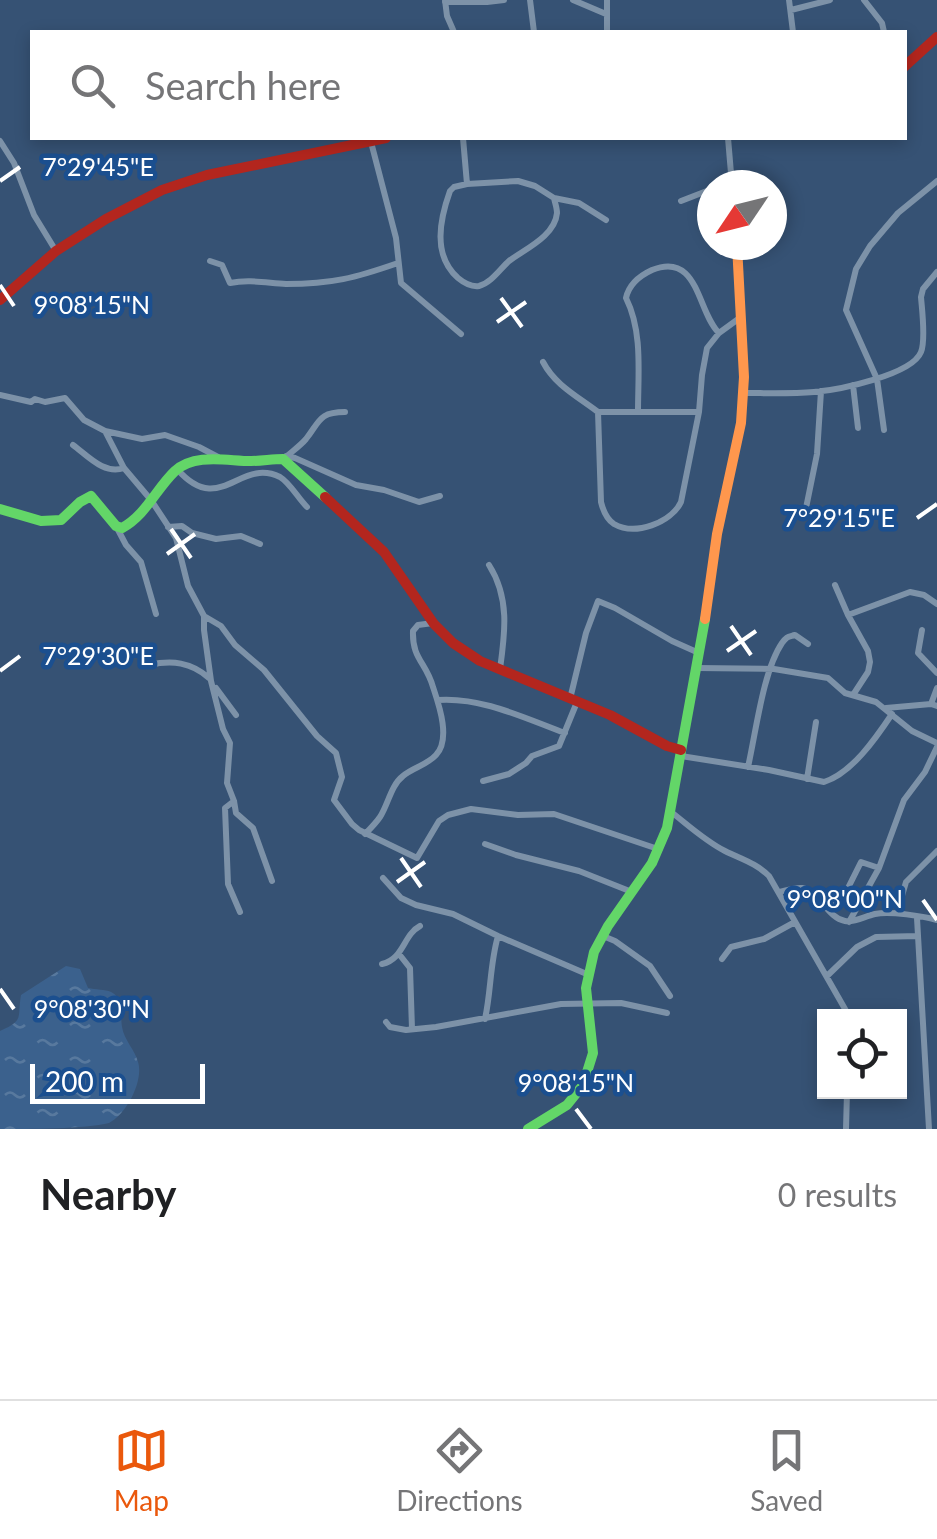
<!DOCTYPE html>
<meta charset="utf-8">
<style>
body{margin:0;font-family:Lato,sans-serif;background:#f6f6f6;color:#202124}
.controls{position:absolute;right:30px;bottom:30px;display:grid;overflow:hidden;border-radius:0px;box-shadow:0 5px 15px #0003}
.controls button{width:90px;height:90px;display:grid;place-items:center;padding:0;border:0;border-bottom:2px solid #e0e0e0;background:#fff;color:#202124;font:50px sans-serif}
.compass{position:absolute;left:697px;top:170px;width:90px;height:90px;border-radius:50%;background:#fff;box-shadow:0 5px 15px #0003;rotate:235deg}
.scale{position:absolute;left:30px;bottom:25px;width:175px;box-sizing:border-box;padding-left:10px;border:5px solid #fff;border-top:0;font-size:28px;line-height:35px;white-space:nowrap;color:#fff;-webkit-text-stroke:8px #1b4f8f;paint-order:stroke}
.list{margin:0;padding:0;list-style:none}
h2{display:flex;justify-content:space-between;align-items:center;height:130px;margin:0;padding:0 40px;font-size:42px}
h2 small{font-size:32px;font-weight:400;color:#757577}
.icon{flex:none;width:55px;height:55px;fill:none;stroke:currentColor;stroke-width:2;stroke-linecap:round;stroke-linejoin:round}
.map{position:relative;flex:none;width:937px;height:1129px;overflow:hidden}
.search{position:absolute;background:#fff;box-shadow:0 5px 15px #0003;left:30px;right:30px;top:30px;height:110px;display:flex;align-items:center;gap:25px;box-sizing:border-box;padding:0 35px;border-radius:0px;color:#757577;font-size:38px}
.sheet{height:270px;background:#fff}
nav{display:flex;justify-content:space-around;align-items:center;box-sizing:border-box;height:140px;border-top:2px solid #e0e0e0;background:#fff;font-size:28px;color:#757577}
nav a{display:grid;justify-items:center;gap:5px}
nav .on{color:#ea580c}
.map>svg:first-child{display:block}
.water{fill:url(#water-ripples)}
.lines{fill:none;stroke-linecap:round;stroke-linejoin:round}
.street{stroke:#7d92a8;stroke-width:6}
.fast{stroke:#63d668;stroke-width:10}
.slow{stroke:#ff974d;stroke-width:10}
.jam{stroke:#b3261e;stroke-width:10}
.ticks{fill:none;stroke:#fff;stroke-width:4}
.ticks-label{font-size:25px;text-anchor:middle;fill:#fff;stroke:#1b4f8f;stroke-width:9;stroke-linejoin:round;paint-order:stroke}
</style>
<div class="map">
<svg width="937" height="1129" viewBox="0 0 937 1129">
<defs>
<pattern id="water-ripples" width="26" height="14" patternUnits="userSpaceOnUse" patternTransform="scale(2.5)"><rect width="26" height="14" fill="#3b618d"/><path d="M2 4q2-2 4 0t4 0M15 11q2-2 4 0t4 0" fill="none" stroke="#58799e"/></pattern>
</defs>
<rect width="100%" height="100%" fill="#365274"/>
<path class="water" d="M66 966 80 969 88 988C95 990 105 989 111 992 124 998 120 1016 122 1027 124 1040 135 1050 138 1062 144 1081 126 1115 109 1123 85 1129 28 1129 0 1129V1031C25 1020 17 1018 21 995Z"/>
<g class="lines">
<path class="street" d="M445 0 447 16 454 32
M530 0 534 32
M573 0 606 14
M607 0V32
M789 0 793 32
M864 0 882 23 884 32
M445 2H487L504 0
M791 10 830 0
M463 138 467 184 518 181 535 186 554 198 579 203 606 220
M728 138 732 185
M0 141 14 163 34 215 56 251
M371 142 396 238 401 283 461 334
M467 184 454 187 450 191C440 219 432 255 458 278 464 283 471 287 479 286 491 283 500 269 509 261 525 249 555 236 557 213 557 208 555 203 554 198
M681 201 712 189
M210 261 222 265 230 283C249 279 267 283 286 284 332 284 355 278 398 263
M543 362C555 385 577 396 598 412L601 502C603 510 606 519 614 524 635 536 671 523 681 502L699 412 702 375 707 348 719 333 741 317
M853 385 858 428
M743 393C766 393 790 394 814 392 838 390 912 375 921 352 926 340 922 310 921 297L923 289 937 272
M0 395 31 402 35 399 45 402 65 398 84 420 105 431 142 439 165 435 199 447 218 457
M598 412H699
M638 412C638 374 643 332 626 298 629 284 639 276 652 270 699 251 697 312 719 333
M884 430 877 379 846 310 856 269 870 246 898 213 937 181
M105 431 124 468 151 500 176 538 188 586 204 616 221 626 235 645 264 670 317 736 336 753 342 777 334 800 352 824 359 830 417 858 439 821 448 815 471 809 518 815 554 814 658 849
M73 445C88 456 104 475 124 468
M287 456C294 450 301 445 306 439 320 421 319 412 345 412
M283 459 286 456 295 458 356 485 384 490 419 502 440 496
M177 469C220 518 239 457 280 477 290 483 298 498 307 507
M806 508 817 454 821 391
M116 526 126 545 141 562 156 614
M168 527 182 526 192 533 216 539 241 536 260 544
M489 565C510 598 505 633 500 669
M835 585 848 615 868 651 870 662 868 672 853 695
M848 615 910 592 924 595 937 604
M204 616V630L211 681 223 729 230 743 227 783 234 801 236 813 253 828 272 881
M922 630 918 653 937 673
M149 665C172 660 191 662 209 678
M697 668 774 669 828 678 845 693 876 702 912 731 937 743
M216 688 236 715
M570 699 586 633 598 601 615 608 672 641 699 653
M438 700C482 697 524 718 565 733
M931 704 937 688
M886 708 931 704 937 706
M681 756 769 770 824 782C852 773 876 738 892 714
M748 767C756 732 763 671 782 643 787 636 788 637 795 635L808 644
M807 779 816 722
M483 781 509 774 526 763 532 756 559 746 577 702
M234 801 225 808 228 884 240 912
M670 811C688 825 705 841 725 851 741 859 756 863 769 876L849 1016
M365 834C370 829 376 823 380 817 388 805 391 785 403 776 412 768 427 765 436 755 451 739 439 705 433 687 426 662 412 659 413 631L418 625 433 623
M485 844 516 855 579 871 632 892
M383 878 401 898 416 905 453 914 498 936 589 975
M779 892C785 891 795 887 802 888 820 891 827 918 845 921 855 923 865 916 875 914 890 911 923 916 937 920
M830 911 847 890 861 862 879 868
M897 913 906 882 937 851
M917 918 929 1129
M849 922 879 868 904 800 925 772 937 747
M603 936 615 941 650 966 670 996
M399 954 410 968 412 1029
M722 959 731 947 764 939 795 922
M382 964C404 959 403 935 420 926
M827 976 857 947 876 937 918 936
M485 1019C491 992 490 963 498 936
M386 1022 390 1027 406 1030 436 1027 561 1004 621 1003 667 1013
M846 1129 847 1092"/>
<path class="fast" d="M0 509 41 521 61 520 80 502 91 496 116 526 122 528C146 515 156 489 175 471 195 453 227 461 251 461 262 461 272 459 283 459L325 497
M528 1129 567 1105 583 1085 593 1053 586 988 594 952 608 926 652 863 667 828 705 619"/>
<path class="slow" d="M705 619 717 534 741 423 744 377 737 245"/>
<path class="jam" d="M904 67 937 37
M0 300 56 251 106 219 162 190 207 175 386 138
M325 497 384 552 434 624 453 643 480 661 610 715 667 746 681 750"/>
</g>
<path class="ticks" d="M0 181 20 167M0 285 14 306M501 298 522 327M497 322 526 302M917 518 937 504M171 529 191 558M167 554 195 534M731 626 751 655M727 651 756 631M0 671 20 656M401 858 421 887M397 882 425 862M923 900 937 920M0 989 14 1009M576 1109 591 1129"/>
<g class="ticks-label">
<text x="98" y="176">7°29'45"E</text>
<text x="92" y="314">9°08'15"N</text>
<text x="839" y="527">7°29'15"E</text>
<text x="98" y="665">7°29'30"E</text>
<text x="845" y="908">9°08'00"N</text>
<text x="92" y="1018">9°08'30"N</text>
<text x="576" y="1092">9°08'15"N</text>
</g>
</svg>
<div class="controls">
<button><svg class="icon" aria-label="locate" viewBox="0 0 24 24"><circle cx="12" cy="12" r="6"/><path d="M12 2v4M12 18v4M2 12h4M18 12h4"/></svg></button>
</div>
<svg class="compass" viewBox="-18 -18 36 36"><path d="M0-13l5 13h-10z" fill="#e53935"/><path d="M0 13l5-13h-10z" fill="#757577"/></svg>
<div class="scale">200 m</div>
<div class="search"><svg class="icon" aria-label="search" viewBox="0 0 24 24"><circle cx="10" cy="10" r="6"/><path d="M15 15l6 6"/></svg>Search here</div>
</div>
<section class="sheet">
<h2>Nearby<small>0 results</small></h2>
<ul class="list">
</ul>
</section>
<nav>
<a class="on"><svg class="icon" aria-label="map" viewBox="0 0 24 24"><path d="M3 6l6-2 6 2 6-2v14l-6 2-6-2-6 2zM9 4v14M15 6v14"/></svg>Map</a>
<a><svg class="icon" aria-label="directions" viewBox="0 0 24 24"><path d="M12 3l9 9-9 9-9-9zM9 14v-3h6M13 9l2 2-2 2"/></svg>Directions</a>
<a><svg class="icon" aria-label="saved" viewBox="0 0 24 24"><path d="M7 4h10v16l-5-4-5 4z"/></svg>Saved</a>
</nav>
